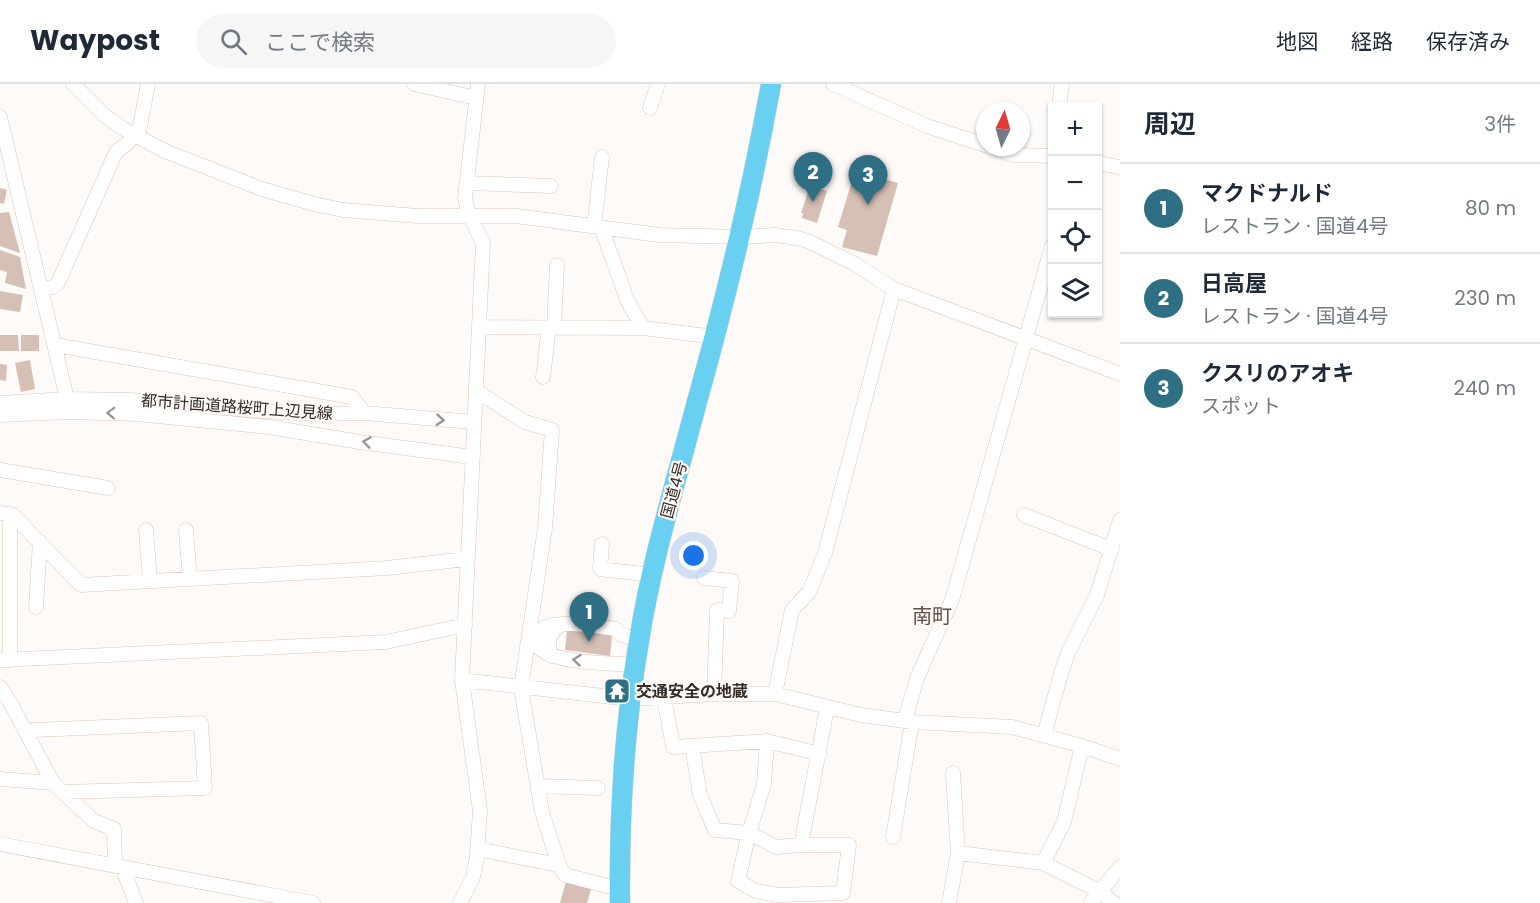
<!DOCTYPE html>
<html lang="ja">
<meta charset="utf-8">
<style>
body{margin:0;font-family:Poppins,"Noto Sans JP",sans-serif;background:#f6f6f7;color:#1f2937}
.controls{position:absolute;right:18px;top:18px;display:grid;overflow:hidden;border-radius:0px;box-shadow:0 2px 4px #0004}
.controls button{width:54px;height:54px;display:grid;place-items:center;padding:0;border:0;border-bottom:2px solid #e0e1e3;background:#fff;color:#1f2937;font:30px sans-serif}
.compass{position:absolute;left:976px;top:18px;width:54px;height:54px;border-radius:50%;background:#fff;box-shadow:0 2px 4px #0004;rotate:5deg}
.you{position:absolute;left:694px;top:472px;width:21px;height:21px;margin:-15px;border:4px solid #fff;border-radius:50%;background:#1a73e8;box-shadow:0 0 0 9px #1a73e833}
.badge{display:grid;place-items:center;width:39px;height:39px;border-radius:50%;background:#2f6f83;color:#fff;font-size:20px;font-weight:700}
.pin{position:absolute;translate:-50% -50px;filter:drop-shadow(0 2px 3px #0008)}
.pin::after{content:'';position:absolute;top:32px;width:21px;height:18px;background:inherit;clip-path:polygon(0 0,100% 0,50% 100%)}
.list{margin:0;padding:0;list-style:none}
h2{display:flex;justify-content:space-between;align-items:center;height:78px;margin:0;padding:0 24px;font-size:26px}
h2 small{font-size:20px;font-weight:400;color:#747a83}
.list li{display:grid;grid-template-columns:39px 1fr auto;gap:18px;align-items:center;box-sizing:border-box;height:90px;padding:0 24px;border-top:2px solid #e0e1e3}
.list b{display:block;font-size:22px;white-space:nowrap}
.list p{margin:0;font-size:20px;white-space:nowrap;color:#747a83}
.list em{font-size:20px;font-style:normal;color:#747a83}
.icon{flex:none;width:33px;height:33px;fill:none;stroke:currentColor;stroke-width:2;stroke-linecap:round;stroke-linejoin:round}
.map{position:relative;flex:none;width:1120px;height:819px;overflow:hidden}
header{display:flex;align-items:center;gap:36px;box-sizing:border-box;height:84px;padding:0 30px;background:#fff;border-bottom:2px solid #e0e1e3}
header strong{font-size:28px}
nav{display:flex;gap:33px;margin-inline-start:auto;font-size:21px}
.search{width:420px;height:54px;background:#f6f6f7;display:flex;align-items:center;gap:15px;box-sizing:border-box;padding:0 21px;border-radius:33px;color:#747a83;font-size:22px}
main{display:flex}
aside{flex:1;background:#fff}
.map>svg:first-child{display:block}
.building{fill:#d6bfb5}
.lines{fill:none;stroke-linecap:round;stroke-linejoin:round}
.minor-casing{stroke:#ddc5bb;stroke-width:15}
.highway-casing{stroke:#d6d5d4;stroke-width:21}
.minor{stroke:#fff;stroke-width:14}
.highway{stroke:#6ad0f2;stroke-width:20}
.oneway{stroke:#9a9593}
.labels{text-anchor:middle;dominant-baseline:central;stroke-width:4.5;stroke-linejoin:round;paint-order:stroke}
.street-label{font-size:16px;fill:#342b27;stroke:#fefaf7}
.poi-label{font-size:16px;font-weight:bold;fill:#342b27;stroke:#fefaf7;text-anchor:start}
.quarter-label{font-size:20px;fill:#624e46;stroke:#fefaf7}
</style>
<header>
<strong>Waypost</strong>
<div class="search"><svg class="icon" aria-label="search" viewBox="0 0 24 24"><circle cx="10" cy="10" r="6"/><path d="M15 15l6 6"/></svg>ここで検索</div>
<nav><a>地図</a><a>経路</a><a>保存済み</a></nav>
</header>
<main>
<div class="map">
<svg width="1120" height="819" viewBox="0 0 1120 819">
<rect width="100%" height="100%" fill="#fefaf7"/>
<path class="building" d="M855 87 898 99 877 172 842 163 847 146 838 143Z
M810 102 827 107 817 139 802 134 803 129H801Z
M0 104 7 106 4 120 0 119Z
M9 128 20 169 0 162V129Z
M0 166 20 173 26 205 5 199 7 188 0 186Z
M0 207 23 211 20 228 0 225Z
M0 251H18L19 267H0Z
M21 251H39V267H21Z
M30 276 35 305 21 308 15 279Z
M0 280 7 281 6 297 0 296Z
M567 546 612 550 610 572 565 566Z
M566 798 591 805 587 819H560Z"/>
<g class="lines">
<defs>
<path id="minor" d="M73 0 104 31 122 44 138 53 165 67 221 89 262 105 314 120 343 126 418 132H516L659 151 741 153 775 151 797 154 808 157 855 180 894 205 1120 290
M414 0 476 14
M833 0 927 42 985 61
M1059 22 1062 0
M650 24 658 0
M0 33 69 323
M138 53 148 0
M990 63 1014 71 1052 72
M1098 79 1120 83
M467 99 551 102
M594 142 602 73
M601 143 628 218 643 244
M42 205 53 203 58 199 116 68 129 58 131 49
M479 243 643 244 715 253
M554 243 557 181
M55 261 352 313 364 329
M543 293 549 243
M476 307 525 338 552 346 545 444 521 604 542 728 559 781 477 765
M0 319 68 315 130 316 263 327 316 330 364 329 474 338
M0 331 70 328 137 330 269 343 360 358 472 373
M0 386 108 404
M0 429 13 431 81 501 387 484 466 475
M10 430V576
M1024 431 1111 465
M146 446 150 497
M186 446 190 495
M602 460 600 485 652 491
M704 494 732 497 729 527 717 526 714 610
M36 523 40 458
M551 572C546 558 550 546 563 540
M0 576 386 558 465 541
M635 581C611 579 556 580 539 564 538 558 537 551 541 546 552 534 601 543 616 545L622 551 639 556
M462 596 630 615 714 610H775L861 631 912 638 1012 643 1082 662 1120 675
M0 603 11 620 53 699 94 737 114 745 115 782
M775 610 792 526 809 508 825 469 894 205
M664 613 673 663 767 657 820 670
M905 636 917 594 952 516 1052 162
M34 646 201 639 205 704 63 708
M1044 651 1062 586 1068 569 1097 511 1120 436
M692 662 700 711 715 746 749 749 764 700 767 657
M953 689 958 769
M0 695 53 699
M538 702 598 704
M893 753 912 638
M0 760 313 819
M801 761 776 763 749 749 738 797 756 807 778 811 843 809 849 761H801L827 624
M1043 779 1101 808 1114 819
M559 781 565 791 607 802
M122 783 136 819
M460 819 473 793 477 773 480 727 462 596 483 159 469 131 465 114 478 0
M949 819 958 769 1043 779 1064 738 1082 662
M1091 819 1120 783"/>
<path id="highway" d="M620 819C619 731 624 644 639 557 652 474 677 394 698 314 727 210 752 106 771 0"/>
</defs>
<use href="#minor" class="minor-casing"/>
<use href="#highway" class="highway-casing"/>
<use href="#minor" class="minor"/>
<use href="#highway" class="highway"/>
</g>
<defs><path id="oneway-chevron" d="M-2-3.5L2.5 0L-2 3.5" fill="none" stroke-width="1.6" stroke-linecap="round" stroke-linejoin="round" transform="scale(1.5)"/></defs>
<g class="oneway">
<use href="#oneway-chevron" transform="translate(111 329) rotate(-178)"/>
<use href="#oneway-chevron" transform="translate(440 336) rotate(5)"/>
<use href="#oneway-chevron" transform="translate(367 358) rotate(-172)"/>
<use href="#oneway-chevron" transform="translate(577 576) rotate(-175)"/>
</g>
<defs>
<symbol id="temple-square" viewBox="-11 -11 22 22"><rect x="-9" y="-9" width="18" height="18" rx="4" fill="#2f6f83" stroke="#fefaf7"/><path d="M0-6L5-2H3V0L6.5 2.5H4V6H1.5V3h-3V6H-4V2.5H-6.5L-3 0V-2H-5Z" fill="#fff"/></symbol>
</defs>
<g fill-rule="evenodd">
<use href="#temple-square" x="602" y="592" width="30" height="30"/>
</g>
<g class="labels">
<g class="street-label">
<text transform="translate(237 323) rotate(4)">都市計画道路桜町上辺見線</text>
<text transform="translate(674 406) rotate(-75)">国道4号</text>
</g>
<g class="poi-label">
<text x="636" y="607">交通安全の地蔵</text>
</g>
<g class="quarter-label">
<text x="932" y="532">南町</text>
</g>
</g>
</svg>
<div class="controls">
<button>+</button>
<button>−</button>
<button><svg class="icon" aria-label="locate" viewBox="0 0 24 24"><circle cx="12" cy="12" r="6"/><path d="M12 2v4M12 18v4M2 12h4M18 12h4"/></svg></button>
<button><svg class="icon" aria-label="layers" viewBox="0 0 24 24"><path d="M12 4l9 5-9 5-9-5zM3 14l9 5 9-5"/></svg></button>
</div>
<svg class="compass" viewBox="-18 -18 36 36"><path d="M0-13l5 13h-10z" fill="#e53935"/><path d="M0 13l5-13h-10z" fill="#747a83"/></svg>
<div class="you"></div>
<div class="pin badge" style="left:589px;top:558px">1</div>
<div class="pin badge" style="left:813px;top:118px">2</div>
<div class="pin badge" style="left:868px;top:121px">3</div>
</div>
<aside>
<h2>周辺<small>3件</small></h2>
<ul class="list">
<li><span class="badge">1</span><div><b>マクドナルド</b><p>レストラン · 国道4号</p></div><em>80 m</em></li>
<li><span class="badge">2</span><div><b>日高屋</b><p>レストラン · 国道4号</p></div><em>230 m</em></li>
<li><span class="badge">3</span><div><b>クスリのアオキ</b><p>スポット</p></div><em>240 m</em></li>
</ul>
</aside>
</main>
